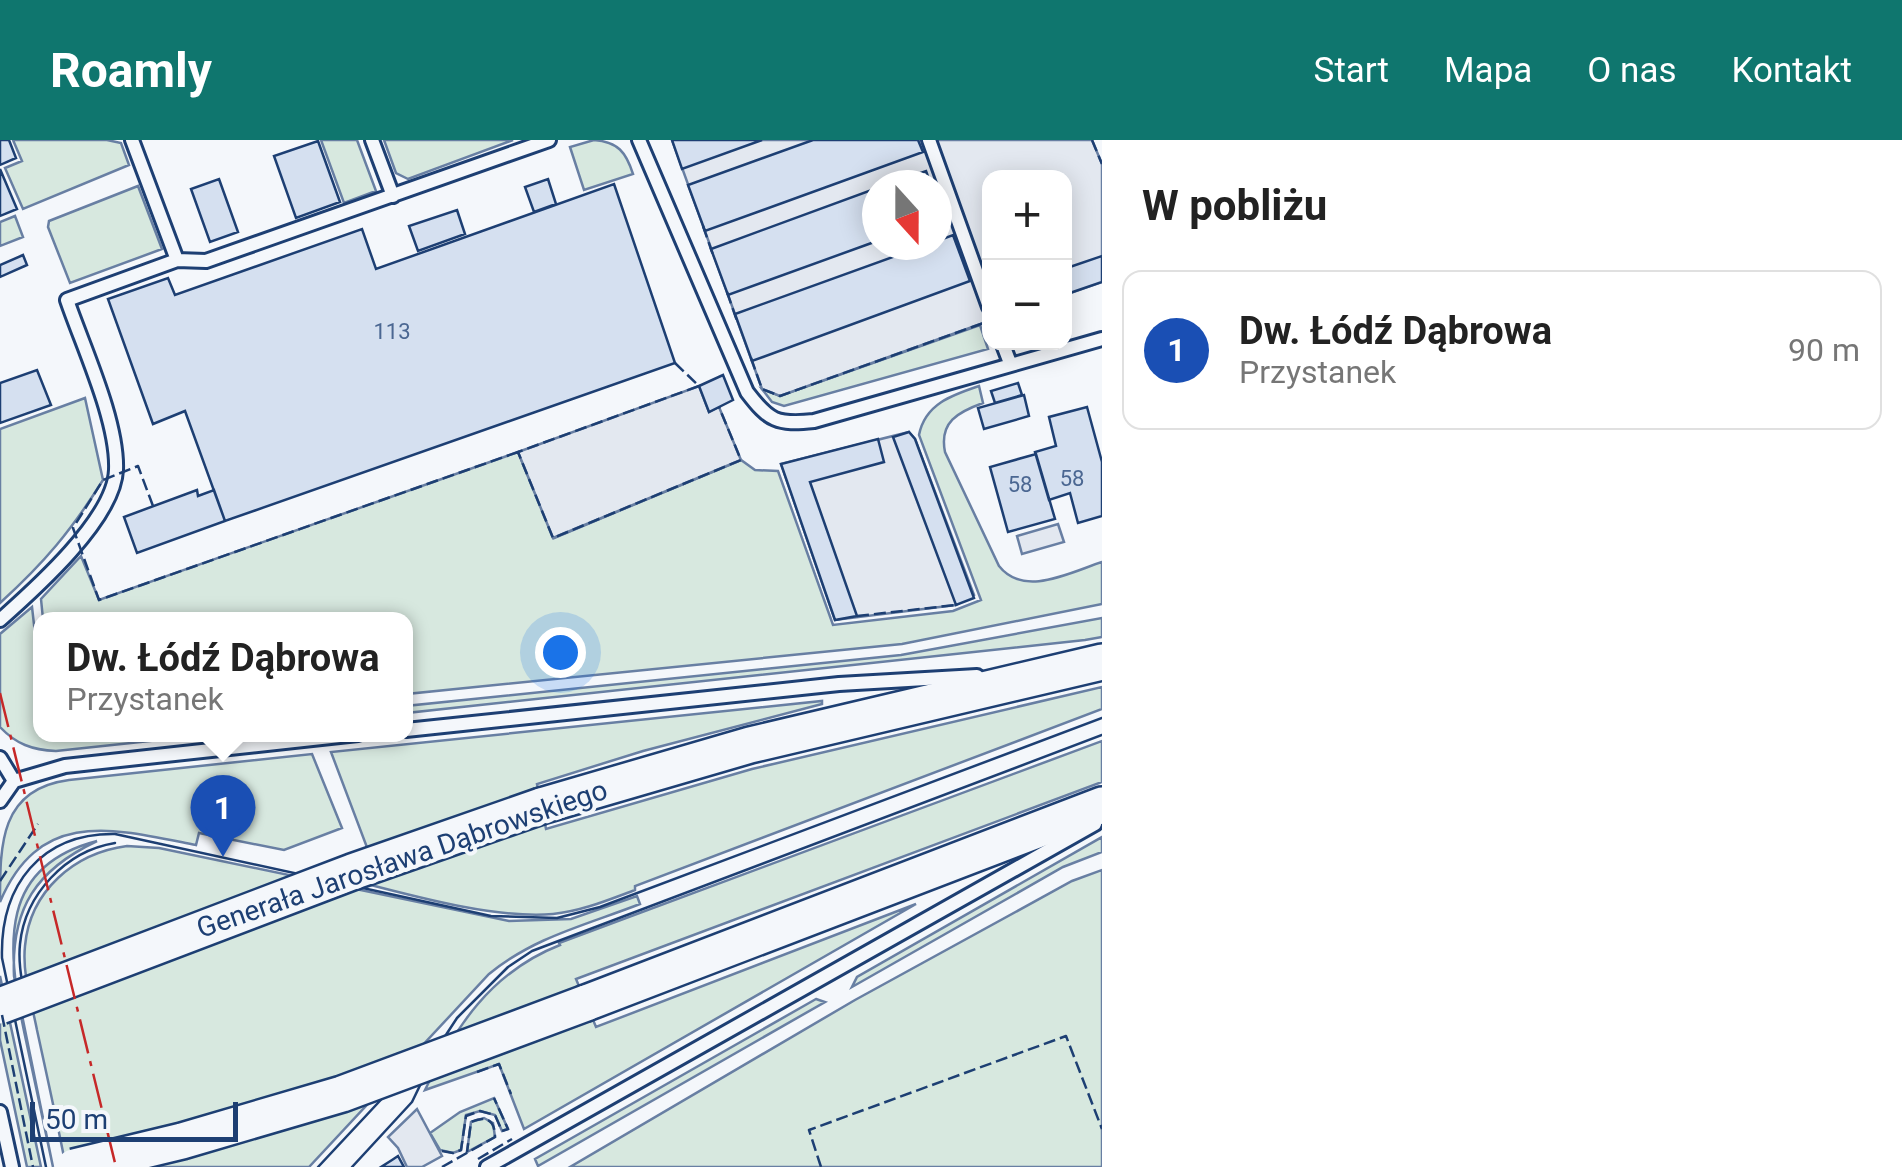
<!DOCTYPE html>
<html lang="pl">
<meta charset="utf-8">
<style>
body{margin:0;font-family:Roboto,sans-serif;background:#f6f6f6;color:#222}
.controls{position:absolute;right:30px;top:30px;display:grid;overflow:hidden;border-radius:20px;box-shadow:0 5px 25px #0003}
.controls button{width:90px;height:90px;display:grid;place-items:center;padding:0;border:0;border-bottom:2px solid #e0e0e0;background:#fff;color:#222;font:50px sans-serif}
.compass{position:absolute;left:862px;top:30px;width:90px;height:90px;border-radius:50%;background:#fff;box-shadow:0 5px 25px #0003;rotate:159deg}
.scale{position:absolute;left:30px;bottom:25px;width:208px;box-sizing:border-box;padding-left:10px;border:5px solid #1d3f73;border-top:0;font-size:28px;line-height:35px;white-space:nowrap;color:#1d3f73;-webkit-text-stroke:8px #f4f7fb;paint-order:stroke}
.you{position:absolute;left:560px;top:512px;width:35px;height:35px;margin:-25px;border:8px solid #fff;border-radius:50%;background:#1a73e8;box-shadow:0 0 0 15px #1a73e833}
.badge{display:grid;place-items:center;width:65px;height:65px;border-radius:50%;background:#0f766e;color:#fff;font-size:32px;font-weight:700}
.pin{position:absolute;translate:-50% -82px;filter:drop-shadow(0 2px 5px #0008)}
.pin::after{content:'';position:absolute;top:52px;width:35px;height:30px;background:inherit;clip-path:polygon(0 0,100% 0,50% 100%)}
.popup{position:absolute;left:33px;top:472px;width:380px;height:130px;box-sizing:border-box;display:grid;place-content:center;border-radius:20px;background:#fff;filter:drop-shadow(0 2px 8px #0005);font-size:32px;white-space:nowrap;color:#767676}
.popup b{font-size:38px;color:#222}
.popup::after{content:'';position:absolute;left:50%;top:100%;margin-left:-20px;border:20px solid transparent;border-top-color:#fff}
.list{margin:0;padding:0;list-style:none}
h2{display:flex;justify-content:space-between;align-items:center;height:130px;margin:0;padding:0 40px;font-size:42px}
h2 small{font-size:32px;font-weight:400;color:#767676}
.list li{display:grid;grid-template-columns:65px 1fr auto;gap:30px;align-items:center;box-sizing:border-box;height:160px;margin:0 20px 20px;padding:0 20px;border:2px solid #e0e0e0;border-radius:20px}
.list b{display:block;font-size:38px;white-space:nowrap}
.list p{margin:0;font-size:32px;white-space:nowrap;color:#767676}
.list em{font-size:32px;font-style:normal;color:#767676}
.map{position:relative;flex:none;width:1102px;height:1027px;overflow:hidden}
header{display:flex;align-items:center;gap:60px;box-sizing:border-box;height:140px;padding:0 50px;background:#0f766e;color:#fff}
header strong{font-size:48px}
nav{display:flex;gap:55px;margin-inline-start:auto;font-size:35px}
main{display:flex}
aside{flex:1;background:#fff}
.map>svg:first-child{display:block}
.green{fill:#d7e8df;stroke:#687fa3;stroke-width:2.5}
.parking{fill:#e3e8f0;stroke:#687fa3;stroke-width:2.5;fill-rule:evenodd}
.building{fill:#d5e0f0;stroke:#1d3f73;stroke-width:2.5}
.lines{fill:none;stroke-linecap:round;stroke-linejoin:round}
.service-casing{stroke:#1d3f73;stroke-width:18}
.secondary-casing{stroke:#1d3f73;stroke-width:40}
.service{stroke:#f4f7fb;stroke-width:12}
.secondary{stroke:#f4f7fb;stroke-width:35}
.tram{stroke:#1d3f73;stroke-width:2.5}
.secondary-bridge-casing{stroke:#1d3f73;stroke-width:40;stroke-linecap:butt}
.secondary-bridge{stroke:#f4f7fb;stroke-width:35}
.fence{stroke:#1d3f73;stroke-width:2.5;stroke-dasharray:12 5;stroke-linecap:butt}
.power{stroke:#c62828;stroke-width:2.5;stroke-dasharray:35 8 5 8;stroke-linecap:butt}
.labels{text-anchor:middle;dominant-baseline:central;stroke-width:8;stroke-linejoin:round;paint-order:stroke}
.number-label{font-size:22px;fill:#4b6792}
.street-label{font-size:28px;fill:#1d3f73;stroke:#f4f7fb}
</style>
<header>
<strong>Roamly</strong>
<nav><a>Start</a><a>Mapa</a><a>O nas</a><a>Kontakt</a></nav>
</header>
<main>
<div class="map">
<svg width="1102" height="1027" viewBox="0 0 1102 1027">
<rect width="100%" height="100%" fill="#f4f7fb"/>
<path class="green" d="M13 0H107L121 3 129 25 23 69 5 28 22 21Z
M321 0H357L376 51 344 63Z
M384 0H513L408 39 396 33Z
M594 0C618 2 626 12 633 34L584 50 570 7Z
M138 46 162 109 70 143 48 87 49 81Z
M15 76 23 97 0 106V82Z
M980 185 988 209 784 266 772 262 762 249 780 256Z
M979 246 983 263C958 272 939 282 945 312L999 426C1024 458 1071 432 1102 422V464L902 504 406 554V480L43 479 41 459 81 416 99 460 518 312 554 398 741 320 755 330 778 331 833 485 953 471 981 460 919 295C925 264 952 255 979 246Z
M85 258 103 340C71 391 45 422 0 463V289Z
M32 467 40 537 41 594 206 595 56 611C32 610 16 604 0 587V494Z
M1102 478V497L1085 500 406 573V566L901 515Z
M1102 547V569L635 746V750C608 760 582 771 553 774 485 780 384 747 316 731L368 710 331 612 822 561V564L643 611 537 644 546 689 752 629Z
M1102 601V642L576 839 596 887 916 764 524 989 499 924 425 950C455 887 491 832 560 805L559 803Z
M312 614 342 688 284 710 199 693 196 705C115 689 40 667 0 762 0 704 0 649 69 640Z
M1102 697V712L1063 727 852 847 857 837Z
M97 701C36 730 11 768 14 836L53 1027C43 982 34 936 24 891 6 803 0 726 97 701Z
M127 706 159 708 509 781 571 779 637 756 640 764C586 785 534 797 489 834L309 1027H66C57 981 47 936 37 890 32 864 22 834 25 806 30 751 74 713 127 706Z
M1102 730V1027H570L855 860 1072 741Z
M0 836 41 1027H27L0 900Z
M816 859 825 862 538 1026 535 1019Z
M494 958 508 989 502 991 495 975 480 971 466 975 461 1010 453 1013 440 1010 430 993 460 972Z
M484 978 493 983 495 997 467 1012 471 982Z"/>
<path class="parking" d="M672 0H1092L1102 24V142L1065 155 1064 38H989V181L780 256 762 249ZM877 45H937V105H877Z
M699 246 709 272 719 267 741 320 553 398 518 312Z
M909 292 915 299 974 455 956 465 835 480 781 324Z
M1058 384 1064 402 1022 414 1017 396Z
M417 969 442 1016 422 1027H407L398 1008 388 997Z"/>
<path class="building" d="M0 0H9L16 18 0 25Z
M672 0H762L682 29Z
M813 0H918L923 12 705 91 688 45Z
M318 1 340 62 296 78 274 16Z
M0 29 17 69 0 76Z
M926 31 931 45H886Z
M219 39 238 92 210 102 191 49Z
M548 39 556 64 534 72 525 47Z
M614 44 675 223 225 381 185 271 153 284 108 159 168 138 175 155 362 89 376 129Z
M877 48V101L728 155 711 109Z
M457 70 465 94 418 111 409 86Z
M953 95 970 141 752 221 735 174 926 105H937V101Z
M23 115 27 125 0 137V125Z
M1102 116V142L1064 155V129Z
M37 230 51 265 0 283V243Z
M723 235 733 260 709 272 699 246Z
M1018 243 1022 255 995 263 991 251Z
M1024 255 1029 276 984 289 978 268Z
M1087 267 1102 322V376L1078 383 1070 353 1049 360 1035 312 1056 306 1049 277Z
M909 292 915 299 974 458 956 465 893 297Z
M878 299 884 322 810 342 857 476 835 480 781 324Z
M1036 314 1055 379 1008 392 990 327Z
M197 350 198 356 214 350 225 381 137 413 124 377Z
M398 1016 404 1027H381L392 1020Z"/>
<g class="lines">
<defs>
<path id="service" d="M132 0 177 120
M372 0 393 56
M639 0 747 252C769 281 777 285 814 281L1102 199
M929 0 989 167
M1002 202 1010 223
M0 480C35 449 114 379 116 330 118 281 83 207 67 160L177 120 206 121 549 0
M406 590 839 544 977 536
M0 618 14 641
M0 661 14 641 65 626 358 594
M0 972 12 1027
M487 1027 1095 684"/>
<path id="secondary" d="M541 666 750 605 1102 522
M586 863 1102 665"/>
</defs>
<use href="#service" class="service-casing"/>
<use href="#secondary" class="secondary-casing"/>
<use href="#service" class="service"/>
<use href="#secondary" class="secondary"/>
<path class="tram" d="M25 859C22 841 18 823 20 804 25 754 66 711 115 703
M46 1027 2 818C0 745 41 693 115 694L491 776 557 778 600 767 1102 578
M318 1027 434 903
M352 1027 412 962 440 904 457 878 508 827 532 811 1102 595"/>
<defs>
<path id="secondary-bridge" d="M0 866 352 732 541 666
M74 1027 182 1001 342 954 586 863"/>
</defs>
<use href="#secondary-bridge" class="secondary-bridge-casing"/>
<use href="#secondary-bridge" class="secondary-bridge"/>
<path class="fence" d="M1092 0 1102 24
M703 86 713 115
M727 152 737 181
M751 218 762 249 780 256 989 181
M675 223 699 246 518 312 553 398 741 320 719 267
M153 366 138 326 103 340 73 388 99 460 518 312
M857 476 956 465
M0 741 38 684
M2 875 33 1027
M477 932 499 924 511 954
M442 1011 453 1013 461 1010 466 976 480 971 495 975 502 991 508 989 494 958
M478 1019 512 999
M442 1027 495 997C495 980 486 975 471 982L467 1012
M821 1027 809 990 1066 896 1102 989"/>
<path class="power" d="M0 553 116 1027"/>
</g>
<g class="labels">
<g class="number-label">
<text x="392" y="191">113</text>
<text x="1072" y="338">58</text>
<text x="1020" y="344">58</text>
</g>
<g class="street-label">
<text transform="translate(402 719) rotate(-19)">Generała Jarosława Dąbrowskiego</text>
</g>
</g>
</svg>
<div class="controls">
<button>+</button>
<button>−</button>
</div>
<svg class="compass" viewBox="-18 -18 36 36"><path d="M0-13l5 13h-10z" fill="#e53935"/><path d="M0 13l5-13h-10z" fill="#767676"/></svg>
<div class="scale">50 m</div>
<div class="you"></div>
<div class="pin badge" style="left:223px;top:717px;background:#1a4fb4">1</div>
<div class="popup"><b>Dw. Łódź Dąbrowa</b>Przystanek</div>
</div>
<aside>
<h2>W pobliżu<small></small></h2>
<ul class="list">
<li><span class="badge" style="background:#1a4fb4">1</span><div><b>Dw. Łódź Dąbrowa</b><p>Przystanek</p></div><em>90 m</em></li>
</ul>
</aside>
</main>
